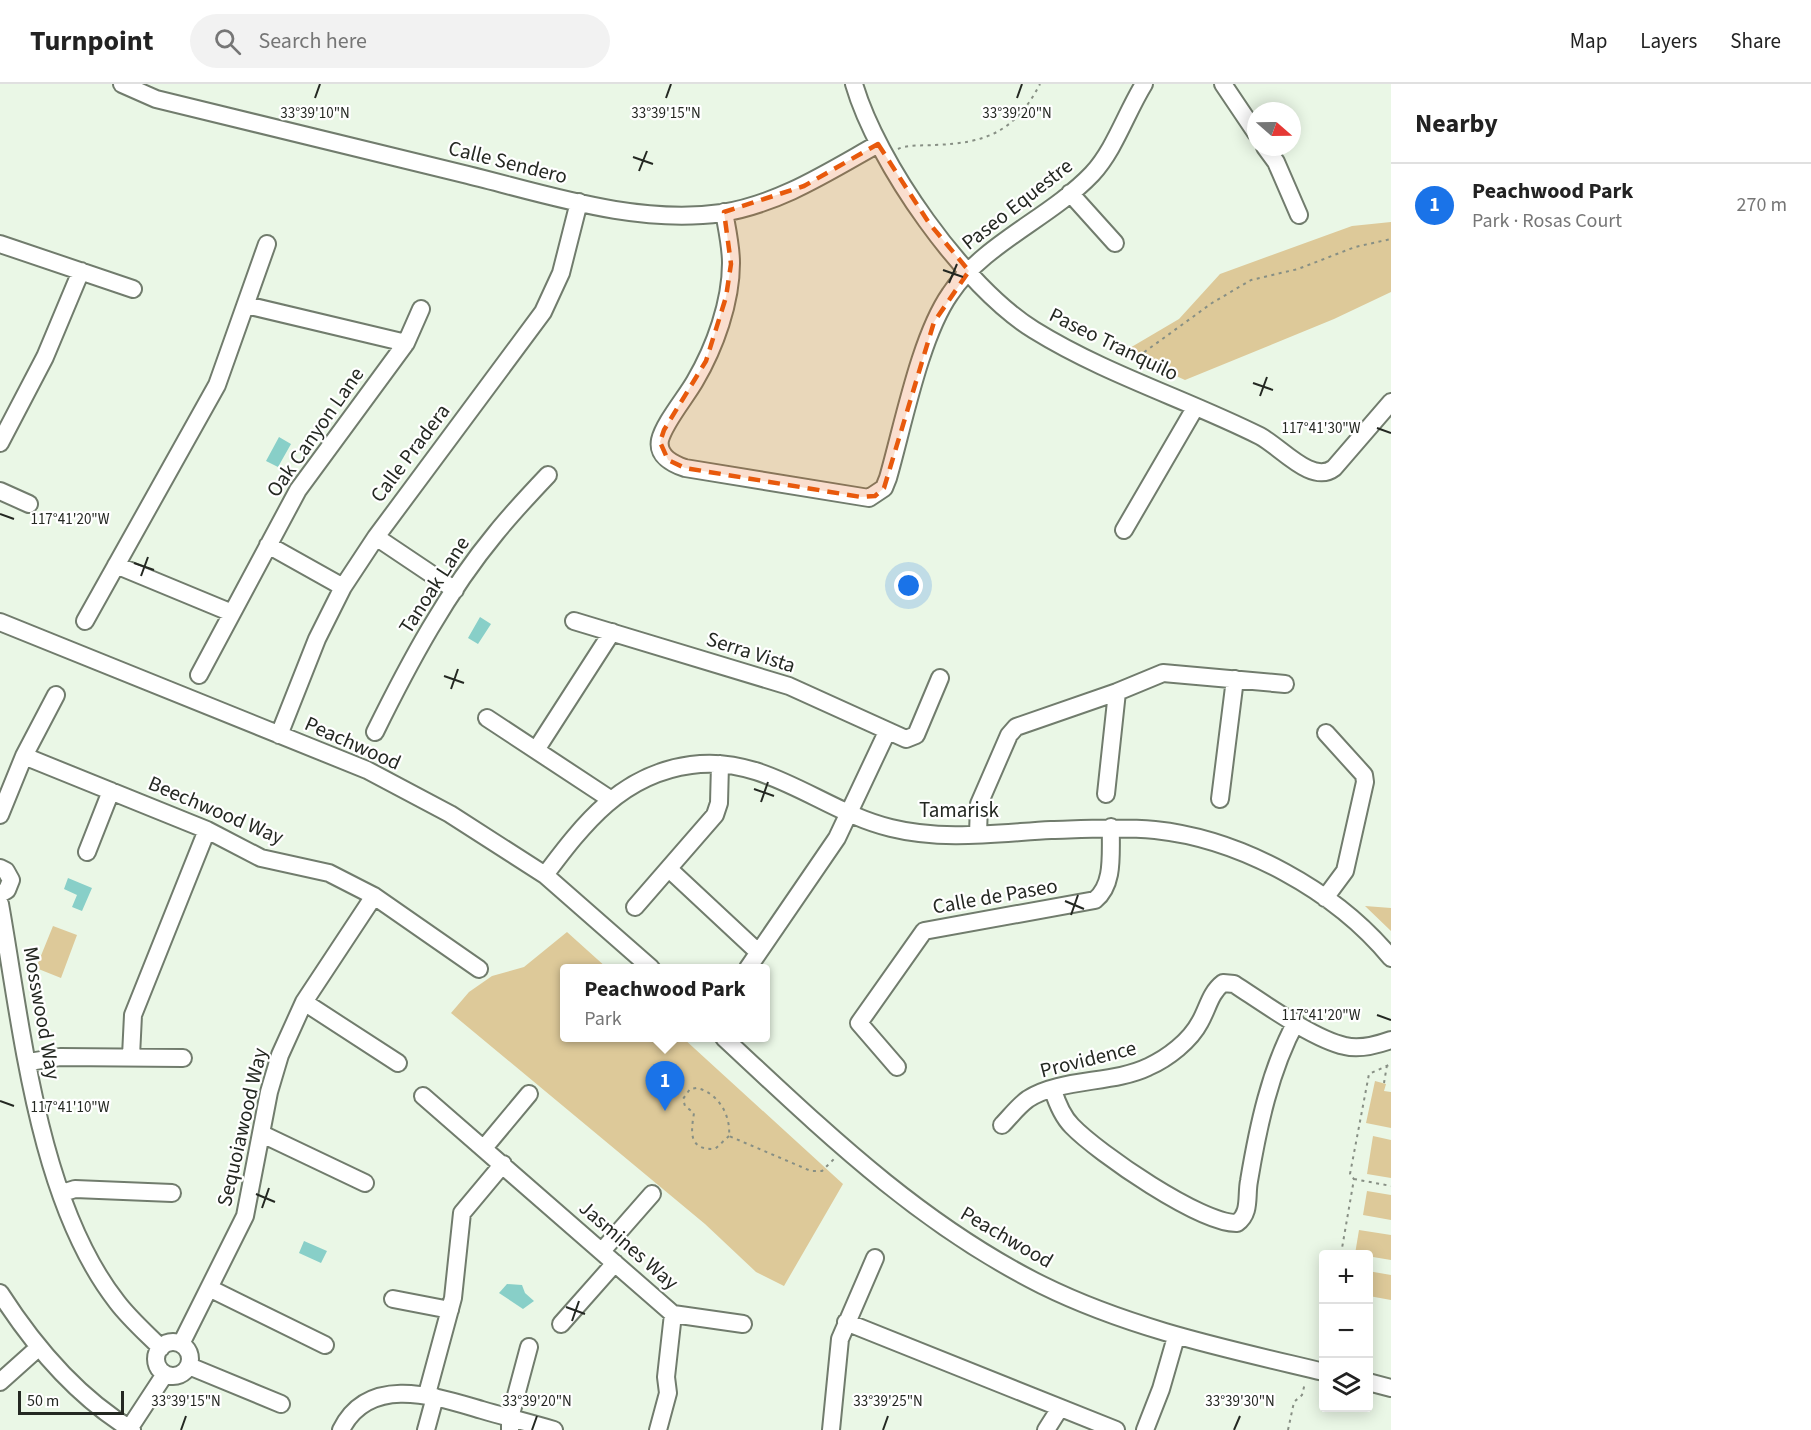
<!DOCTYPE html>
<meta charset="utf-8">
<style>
body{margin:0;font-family:"Source Sans 3",sans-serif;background:#f2f2f2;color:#222}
.controls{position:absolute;right:18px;bottom:18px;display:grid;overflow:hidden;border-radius:6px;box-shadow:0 3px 15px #0003}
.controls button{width:54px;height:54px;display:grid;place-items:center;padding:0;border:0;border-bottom:2px solid #e0e0e0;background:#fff;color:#222;font:30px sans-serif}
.compass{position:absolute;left:1247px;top:18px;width:54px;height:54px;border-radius:50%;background:#fff;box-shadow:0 3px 15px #0003;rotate:110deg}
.scale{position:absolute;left:18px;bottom:15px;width:106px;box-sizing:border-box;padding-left:6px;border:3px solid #242822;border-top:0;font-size:16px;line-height:21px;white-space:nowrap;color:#242822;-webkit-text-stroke:4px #fff;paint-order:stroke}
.you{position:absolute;left:909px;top:502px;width:21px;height:21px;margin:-15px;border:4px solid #fff;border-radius:50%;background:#1a73e8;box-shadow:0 0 0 9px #1a73e833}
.badge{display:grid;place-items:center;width:39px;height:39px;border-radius:50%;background:#1a73e8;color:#fff;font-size:20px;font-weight:700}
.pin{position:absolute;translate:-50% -50px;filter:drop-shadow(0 2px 3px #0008)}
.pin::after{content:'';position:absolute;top:32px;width:21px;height:18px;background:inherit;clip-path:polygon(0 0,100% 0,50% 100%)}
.popup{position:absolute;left:560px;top:880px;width:210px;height:78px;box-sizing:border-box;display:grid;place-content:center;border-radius:6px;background:#fff;filter:drop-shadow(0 2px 4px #0005);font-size:20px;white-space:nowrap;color:#767676}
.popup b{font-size:22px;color:#222}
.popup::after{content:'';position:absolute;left:50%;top:100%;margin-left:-12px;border:12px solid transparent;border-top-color:#fff}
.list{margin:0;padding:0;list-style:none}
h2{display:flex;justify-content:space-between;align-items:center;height:78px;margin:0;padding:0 24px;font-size:26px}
h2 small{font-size:20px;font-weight:400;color:#767676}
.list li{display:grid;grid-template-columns:39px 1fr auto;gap:18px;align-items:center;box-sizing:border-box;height:84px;padding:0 24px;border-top:2px solid #e0e0e0}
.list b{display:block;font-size:22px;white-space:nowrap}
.list p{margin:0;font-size:20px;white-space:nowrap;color:#767676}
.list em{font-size:20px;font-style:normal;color:#767676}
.icon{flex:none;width:33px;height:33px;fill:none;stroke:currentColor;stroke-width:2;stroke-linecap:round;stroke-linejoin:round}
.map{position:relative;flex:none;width:1391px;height:1346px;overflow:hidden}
header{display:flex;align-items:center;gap:36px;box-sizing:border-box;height:84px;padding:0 30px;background:#fff;border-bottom:2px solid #e0e0e0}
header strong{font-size:28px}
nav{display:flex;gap:33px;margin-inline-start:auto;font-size:21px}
.search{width:420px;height:54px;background:#f2f2f2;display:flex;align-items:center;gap:15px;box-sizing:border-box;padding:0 21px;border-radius:33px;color:#767676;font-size:22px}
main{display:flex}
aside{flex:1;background:#fff}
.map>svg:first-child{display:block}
.green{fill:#ddc999}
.water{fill:#88cfc8}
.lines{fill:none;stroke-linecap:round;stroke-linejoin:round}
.minor-casing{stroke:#717c6d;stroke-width:20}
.path{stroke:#878f84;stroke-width:2;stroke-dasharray:3 4.5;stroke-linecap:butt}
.minor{stroke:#fff;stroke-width:16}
.marked{fill:#e8590c;fill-opacity:0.2;stroke:#e8590c;stroke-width:4.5;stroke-dasharray:12 8;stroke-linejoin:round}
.ticks{fill:none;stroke:#242822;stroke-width:2}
.labels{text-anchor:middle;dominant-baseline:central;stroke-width:4.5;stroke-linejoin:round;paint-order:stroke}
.street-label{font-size:21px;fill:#242822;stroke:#fff}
.ticks-label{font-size:15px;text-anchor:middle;fill:#242822;stroke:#fff;stroke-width:4.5;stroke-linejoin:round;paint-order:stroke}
</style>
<header>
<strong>Turnpoint</strong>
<div class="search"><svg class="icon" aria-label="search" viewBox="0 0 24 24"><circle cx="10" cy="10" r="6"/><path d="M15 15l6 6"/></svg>Search here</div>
<nav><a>Map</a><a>Layers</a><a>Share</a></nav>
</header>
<main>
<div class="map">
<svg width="1391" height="1346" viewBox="0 0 1391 1346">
<rect width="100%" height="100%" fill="#eaf7e6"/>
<path class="green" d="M1391 138V208L1334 235 1185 296 1123 268 1179 235 1220 190 1352 142Z
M1365 822 1391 824V847Z
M53 842 77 851 61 894 36 884Z
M567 848 607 884H564V954H683L843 1100 784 1202 756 1188 705 1140 451 929 469 908 492 892 524 883Z
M1375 997 1386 1000 1384 1007 1391 1008V1044L1366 1039Z
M1373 1052 1391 1056V1094L1367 1090Z
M1367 1107 1391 1111V1136L1363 1131Z
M1359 1146 1391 1151V1176L1355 1170Z
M1368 1187 1391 1191V1216L1369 1212Z"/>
<path class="water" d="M279 353 291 360 278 383 266 377Z
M480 533 491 540 478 560 468 554Z
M68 794 92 804 82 827 72 823 77 811 64 805Z
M304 1157 327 1167 321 1179 299 1169Z
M507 1200 522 1201 525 1209 534 1217 523 1225 499 1209Z"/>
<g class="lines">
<defs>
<path id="minor" d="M122 0 156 15C260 41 364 66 468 91 549 111 637 141 722 129 779 120 828 88 878 60
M854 0C877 79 964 203 1034 246 1105 290 1186 315 1260 352 1281 363 1312 401 1334 384L1391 318
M1223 0 1256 49
M1265 63 1276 78 1299 131
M1070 109 1115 159
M724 128C727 145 731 162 731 179 731 218 715 263 695 297 686 313 664 339 660 356 657 372 673 380 685 384L869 414 884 404 888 394C903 342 920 253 950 210 983 160 1050 134 1092 90 1115 65 1126 29 1144 0
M0 160 133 205
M246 221 406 259
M0 359 45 273 81 187
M0 407 29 420
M1124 446 1195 324
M376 453 455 506
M268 461 343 503
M116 481 232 529
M85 537 217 301 267 160
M574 537 789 602 906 655 916 651 940 594
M0 538 367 686 450 730 545 791 651 884
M199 591 298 406 406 259 421 225
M487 634 610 715
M375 648C409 579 447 508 496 449 512 429 530 410 548 391
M279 651 317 555 343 503 376 453 543 228 561 189 579 118
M536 666 612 548
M24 672 207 746 261 774 329 789 374 812 479 885
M1106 710 1117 608
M1220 715 1235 595
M0 731 24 672 56 611
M978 750 979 720 1009 651 1016 643 1117 608 1163 589 1285 600
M87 768 111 707
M0 784 6 787 11 796 7 806 0 810
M669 785 758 868
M545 791C584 739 622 690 691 681 766 670 823 728 891 744 943 757 998 749 1051 746 1086 745 1120 743 1155 746 1241 755 1336 807 1391 874
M1325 814 1345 787 1365 698 1364 691 1326 649
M0 820C22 944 38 1117 117 1218 129 1234 146 1249 161 1264
M635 823 715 731 719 719 720 680
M748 884 837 754 887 648
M304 918 398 979
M724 954C824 1047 918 1139 1042 1201 1131 1245 1228 1265 1324 1288
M131 972 133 931 207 746
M29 978 60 973 183 974
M897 983 859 939 924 847 1095 816C1115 800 1110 768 1111 743
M1053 1006C1057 1019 1062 1032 1072 1042 1098 1069 1201 1140 1237 1139 1251 1129 1246 1112 1249 1097 1258 1043 1270 986 1296 938
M423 1012 673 1230 743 1240
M1002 1041C1010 1033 1018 1022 1028 1015 1060 994 1113 1000 1148 983 1168 974 1190 957 1200 938 1208 924 1210 909 1223 899L1234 900C1262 918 1313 955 1345 962 1360 966 1377 961 1391 956
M262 1050 365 1099
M484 1064 529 1010
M62 1109 75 1105 172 1109
M602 1167 652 1110
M209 1204 325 1261
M0 1209C34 1262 77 1313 132 1346
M393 1215 450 1226
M846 1238 1116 1346
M561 1240 615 1179
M156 1275a17 17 0 1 1 34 0a17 17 0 1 1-34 0Z
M181 1260 245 1132 269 1008 280 971 304 918 374 812
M189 1282 281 1320
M0 1298 38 1264
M1368 1298 1391 1304
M427 1310 453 1214 462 1129 503 1080
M129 1345 165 1290
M341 1346C369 1289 437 1313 482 1326 506 1333 530 1339 554 1346
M426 1346 435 1313
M510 1346V1334L529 1263
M658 1346 668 1309 666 1293 673 1230
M831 1346 840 1255 875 1174
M1046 1346 1060 1324
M1145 1346 1161 1305 1176 1253"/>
</defs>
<use href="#minor" class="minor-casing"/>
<path class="path" d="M898 65C908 60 924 62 935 61 986 59 1015 48 1040 0
M1132 277 1212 219 1251 196 1298 185 1355 163 1391 155
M1384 999 1387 981 1391 982
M729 1052 715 1065C688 1066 691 1048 694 1029L685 1022 683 1015 690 1005 697 1004C718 1009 731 1031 729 1052L811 1087H822L834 1075
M1354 1095 1391 1102
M1341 1170 1354 1095 1350 1090 1369 990 1391 980
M1320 1273 1324 1255
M1288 1346 1294 1318 1302 1311 1305 1299"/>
<use href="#minor" class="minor"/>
</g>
<path class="marked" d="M878 60 929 139 969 187 934 238 884 404 875 412 861 413 685 384 668 376 660 358 664 346 706 277 726 213 731 180 724 128 804 102Z"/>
<path class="ticks" d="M315 14 320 0M666 14 671 0M1017 14 1022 0M633 73 653 80M639 87 647 67M943 186 963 193M949 199 957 180M1253 299 1273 306M1260 312 1267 293M1377 344 1391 349M0 430 14 435M134 479 154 486M141 492 148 473M444 592 464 599M451 605 458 585M754 705 774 712M761 718 768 698M1065 817 1084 825M1071 831 1078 811M1377 931 1391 936M0 1017 14 1022M256 1110 275 1118M262 1124 269 1104M566 1223 585 1230M572 1237 579 1217M181 1346 186 1332M532 1346 537 1332M883 1346 888 1332M1234 1346 1240 1332"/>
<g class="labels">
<g class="street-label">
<text transform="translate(508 78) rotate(14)">Calle Sendero</text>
<text transform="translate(1017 120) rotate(-38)">Paseo Equestre</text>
<text transform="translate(1114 260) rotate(26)">Paseo Tranquilo</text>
<text transform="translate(315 348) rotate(-55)">Oak Canyon Lane</text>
<text transform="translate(410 369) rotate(-53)">Calle Pradera</text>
<text transform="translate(434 501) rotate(-57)">Tanoak Lane</text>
<text transform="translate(751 568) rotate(18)">Serra Vista</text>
<text transform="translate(353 659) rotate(24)">Peachwood</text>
<text transform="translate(216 726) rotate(23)">Beechwood Way</text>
<text x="959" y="726">Tamarisk</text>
<text transform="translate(995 812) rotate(-10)">Calle de Paseo</text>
<text transform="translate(42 929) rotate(80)">Mosswood Way</text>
<text transform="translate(1088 975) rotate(-14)">Providence</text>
<text transform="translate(242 1043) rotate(-77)">Sequoiawood Way</text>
<text transform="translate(1007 1153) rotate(30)">Peachwood</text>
<text transform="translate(629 1161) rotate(41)">Jasmines Way</text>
</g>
</g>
<g class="ticks-label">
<text x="315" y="34">33°39'10"N</text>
<text x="666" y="34">33°39'15"N</text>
<text x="1017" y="34">33°39'20"N</text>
<text x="1321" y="349">117°41'30"W</text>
<text x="70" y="440">117°41'20"W</text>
<text x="1321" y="936">117°41'20"W</text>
<text x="70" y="1028">117°41'10"W</text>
<text x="186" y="1322">33°39'15"N</text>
<text x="537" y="1322">33°39'20"N</text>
<text x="888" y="1322">33°39'25"N</text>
<text x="1240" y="1322">33°39'30"N</text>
</g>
</svg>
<div class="controls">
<button>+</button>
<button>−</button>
<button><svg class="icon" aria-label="layers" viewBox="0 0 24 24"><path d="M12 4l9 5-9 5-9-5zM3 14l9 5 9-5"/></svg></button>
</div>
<svg class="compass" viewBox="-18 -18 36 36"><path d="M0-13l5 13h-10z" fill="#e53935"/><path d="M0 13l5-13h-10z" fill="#767676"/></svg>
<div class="scale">50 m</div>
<div class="you"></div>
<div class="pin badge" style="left:665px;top:1027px">1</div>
<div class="popup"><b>Peachwood Park</b>Park</div>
</div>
<aside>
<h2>Nearby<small></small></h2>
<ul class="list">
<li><span class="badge">1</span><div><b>Peachwood Park</b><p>Park · Rosas Court</p></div><em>270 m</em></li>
</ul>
</aside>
</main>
